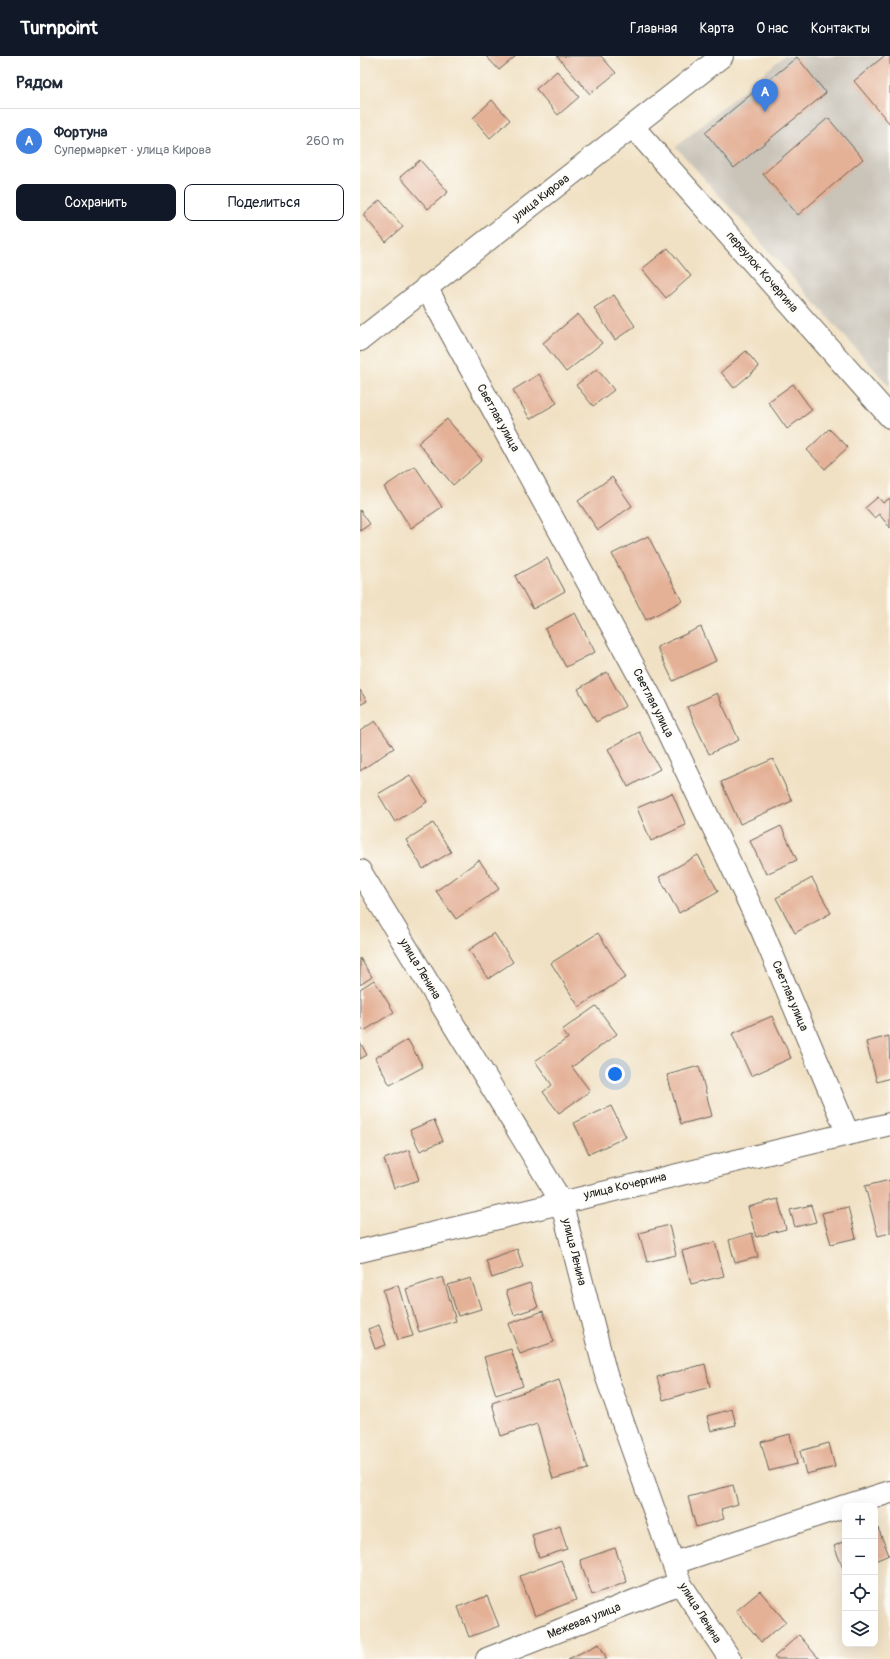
<!DOCTYPE html>
<html lang="ru">
<meta charset="utf-8">
<style>
body{margin:0;font-family:Pangolin,sans-serif;background:#f6f6f7;color:#1f2937}
.controls{position:absolute;right:12px;bottom:12px;display:grid;overflow:hidden;border-radius:8px;box-shadow:0 4px 16px #0002}
.controls button{width:36px;height:36px;display:grid;place-items:center;padding:0;border:0;border-bottom:1px solid #e0e1e3;background:#fff;color:#1f2937;font:20px sans-serif}
.you{position:absolute;left:255px;top:1018px;width:14px;height:14px;margin:-10px;border:3px solid #fff;border-radius:50%;background:#1a73e8;box-shadow:0 0 0 6px #1a73e833}
.badge{display:grid;place-items:center;width:26px;height:26px;border-radius:50%;background:#111827;color:#fff;font-size:13px;font-weight:700}
.pin{position:absolute;translate:-50% -33px;filter:drop-shadow(0 1px 2px #0008)}
.pin::after{content:'';position:absolute;top:21px;width:14px;height:12px;background:inherit;clip-path:polygon(0 0,100% 0,50% 100%)}
.list{margin:0;padding:0;list-style:none}
h2{display:flex;justify-content:space-between;align-items:center;height:52px;margin:0;padding:0 16px;font-size:17px}
h2 small{font-size:13px;font-weight:400;color:#747a83}
.list li{display:grid;grid-template-columns:26px 1fr auto;gap:12px;align-items:center;box-sizing:border-box;height:64px;padding:0 16px;border-top:1px solid #e0e1e3}
.list b{display:block;font-size:15px;white-space:nowrap}
.list p{margin:0;font-size:13px;white-space:nowrap;color:#747a83}
.list em{font-size:13px;font-style:normal;color:#747a83}
.actions{display:flex;gap:8px;padding:12px 16px}
.actions a{flex:1;padding:9px 0;border:1px solid #111827;border-radius:8px;text-align:center;font-size:14px;color:#111827}
.actions .main{background:#111827;color:#fff}
.icon{flex:none;width:22px;height:22px;fill:none;stroke:currentColor;stroke-width:2;stroke-linecap:round;stroke-linejoin:round}
.map{position:relative;flex:none;width:530px;height:1603px;overflow:hidden}
header{display:flex;align-items:center;gap:24px;box-sizing:border-box;height:56px;padding:0 20px;background:#111827;color:#fff}
header strong{font-size:19px}
nav{display:flex;gap:22px;margin-inline-start:auto;font-size:14px}
main{display:flex}
aside{flex:1;background:#fff}
.map>svg:first-child{display:block}
.industrial{fill:#c9c3b8}
.building{fill:#e4b197}
.lines{fill:none;stroke-linecap:round;stroke-linejoin:round}
.street-casing{stroke:#676157;stroke-width:24}
.secondary-casing{stroke:#676157;stroke-width:24}
.street{stroke:#fff;stroke-width:22}
.secondary{stroke:#fff;stroke-width:22}
.labels{text-anchor:middle;dominant-baseline:central;stroke-width:4;stroke-linejoin:round;paint-order:stroke}
.street-label{font-size:12px;fill:#1c1c1c;stroke:#fdfcf7}
</style>
<header>
<strong>Turnpoint</strong>
<nav><a>Главная</a><a>Карта</a><a>О нас</a><a>Контакты</a></nav>
</header>
<main>
<aside>
<h2>Рядом<small></small></h2>
<ul class="list">
<li><span class="badge" style="background:#3f7fe0">A</span><div><b>Фортуна</b><p>Супермаркет · улица Кирова</p></div><em>260 m</em></li>
</ul>
<div class="actions"><a class="main">Сохранить</a><a>Поделиться</a></div>
</aside>
<div class="map">
<svg width="530" height="1603" viewBox="0 0 530 1603">
<rect width="100%" height="100%" fill="#fdfcf7"/>
<filter id="ink" filterUnits="userSpaceOnUse"><feTurbulence type="fractalNoise" baseFrequency=".025" numOctaves="2"/><feDisplacementMap in="SourceGraphic" scale="8" xChannelSelector="R" yChannelSelector="G"/><feConvolveMatrix kernelMatrix="1 2 1 2 8 2 1 2 1" color-interpolation-filters="sRGB"/></filter>
<filter id="wash" filterUnits="userSpaceOnUse"><feTurbulence type="fractalNoise" baseFrequency=".012" numOctaves="4" result="noise"/><feDisplacementMap in="SourceGraphic" scale="16" xChannelSelector="R" yChannelSelector="G"/><feGaussianBlur stdDeviation="0.9" result="paint"/><feColorMatrix in="noise" values="0 0 0 0 0 0 0 0 0 0 0 0 0 0 0 0 0 1.4 0 .05"/><feComposite in="paint" operator="in"/></filter>
<g filter="url(#wash)">
<rect width="100%" height="100%" fill="#f1e1c4"/>
<path class="industrial" d="M424 0H530V331L316 91Z"/>
<g id="blocks">
<path class="building" d="M126 0H156L139 14Z
M197 0H241L256 17 230 38Z
M524 0H530V68L494 25Z
M437 1 466 37 374 112 345 76Z
M197 15 219 41 198 59 176 33Z
M132 44 150 64 130 82 113 62Z
M468 62 503 103 438 159 403 118Z
M60 104 88 136 68 153 40 121Z
M20 144 43 171 26 186 3 159Z
M308 192 331 220 306 242 282 213Z
M254 239 275 270 255 284 234 252Z
M218 258 242 287 206 316 183 287Z
M386 295 399 311 374 332 361 316Z
M237 313 254 334 233 350 216 329Z
M179 318 197 347 170 363 153 334Z
M433 328 452 354 427 373 408 346Z
M87 363 122 404 93 429 58 387Z
M469 373 488 391 465 413 447 394Z
M55 410 82 451 51 472 24 431Z
M252 421 272 450 238 474 218 445Z
M518 441 523 447 530 442V472L519 458 514 462 505 452Z
M0 454 10 468 0 475Z
M288 480 322 545 286 564 252 498Z
M187 502 205 535 173 553 155 520Z
M215 557 235 596 206 611 185 573Z
M341 571 356 605 313 625 297 591Z
M247 616 266 650 236 666 218 633Z
M0 634 7 645 0 649Z
M357 637 379 684 349 698 327 651Z
M15 665 34 692 0 715V675Z
M279 676 300 713 268 731 248 693Z
M413 703 432 745 380 768 361 726Z
M50 719 67 746 35 766 18 738Z
M312 737 326 769 291 785 277 752Z
M73 767 91 796 63 813 46 784Z
M421 770 437 804 406 818 390 785Z
M338 799 358 835 319 857 299 821Z
M119 804 139 833 96 863 76 835Z
M452 822 471 857 435 877 416 842Z
M134 877 153 906 128 923 109 894Z
M238 877 266 921 219 951 191 907Z
M0 902 12 921 0 929Z
M14 924 34 956 4 975 0 970V933Z
M236 950 257 978 212 1011 230 1035 199 1057 183 1036 192 1029 175 1005 208 982 202 974Z
M412 960 431 1002 391 1020 372 978Z
M529 980 530 1022 517 1026 506 986Z
M48 984 63 1011 30 1029 15 1002Z
M0 986 7 999 0 1003Z
M339 1010 352 1060 321 1068 307 1019Z
M251 1050 266 1081 229 1098 214 1067Z
M74 1064 83 1085 60 1095 50 1074Z
M49 1094 59 1124 34 1132 24 1103Z
M530 1124V1177L518 1180 505 1130Z
M418 1143 426 1173 396 1181 388 1151Z
M451 1149 456 1166 435 1171 430 1154Z
M488 1151 496 1182 471 1188 462 1157Z
M309 1169 316 1199 287 1206 279 1177Z
M392 1177 398 1201 375 1207 369 1184Z
M355 1186 364 1220 331 1228 322 1195Z
M157 1193 163 1211 132 1222 126 1204Z
M83 1221 96 1265 59 1276 46 1233Z
M111 1222 121 1253 98 1260 88 1229Z
M170 1227 178 1251 154 1259 146 1235Z
M38 1229 53 1280 38 1284 23 1234Z
M183 1255 194 1286 160 1298 148 1268Z
M19 1269 26 1289 15 1293 8 1273Z
M151 1293 163 1330 136 1339 124 1301Z
M345 1308 350 1331 303 1344 297 1321Z
M199 1324 228 1413 193 1423 177 1368 141 1380 132 1347Z
M372 1353 376 1369 351 1375 347 1360Z
M430 1378 437 1408 409 1415 401 1386Z
M469 1387 475 1411 446 1418 440 1395Z
M373 1429 378 1448 361 1453 364 1463 336 1471 328 1441Z
M200 1470 207 1493 179 1502 172 1479Z
M518 1472 529 1499 515 1505V1473Z
M485 1485V1517L474 1490Z
M255 1492 267 1526 232 1539 220 1504Z
M201 1504 216 1544 175 1560 160 1520Z
M400 1535 426 1566 401 1586 376 1555Z
M127 1540 139 1570 109 1581 98 1551Z
M439 1579 459 1603H416L414 1601Z
M239 1588 247 1603H208Z"/>
</g>
</g>
<g filter="url(#ink)">
<use href="#blocks" fill-opacity="0" stroke="#676157" stroke-width="1"/>
<g class="lines">
<defs>
<path id="street" d="M273 71 530 361
M66 231 295 649 401 872 488 1078
M0 815 201 1145 246 1319 320 1527 370 1603
M0 1195 530 1068
M486 1450 530 1436
M314 1507 485 1450
M127 1603 320 1527"/>
<path id="secondary" d="M0 284 362 0"/>
</defs>
<use href="#street" class="street-casing"/>
<use href="#secondary" class="secondary-casing"/>
<use href="#street" class="street"/>
<use href="#secondary" class="secondary"/>
</g>
</g>
<g class="labels">
<g class="street-label">
<text transform="translate(181 142) rotate(-38)">улица Кирова</text>
<text transform="translate(402 216) rotate(49)">переулок Кочергина</text>
<text transform="translate(138 362) rotate(61)">Светлая улица</text>
<text transform="translate(293 647) rotate(63)">Светлая улица</text>
<text transform="translate(60 913) rotate(59)">улица Ленина</text>
<text transform="translate(430 940) rotate(67)">Светлая улица</text>
<text transform="translate(265 1130) rotate(-13)">улица Кочергина</text>
<text transform="translate(214 1196) rotate(76)">улица Ленина</text>
<text transform="translate(340 1557) rotate(58)">улица Ленина</text>
<text transform="translate(224 1565) rotate(-22)">Межевая улица</text>
</g>
</g>
</svg>
<div class="controls">
<button>+</button>
<button>−</button>
<button><svg class="icon" aria-label="locate" viewBox="0 0 24 24"><circle cx="12" cy="12" r="6"/><path d="M12 2v4M12 18v4M2 12h4M18 12h4"/></svg></button>
<button><svg class="icon" aria-label="layers" viewBox="0 0 24 24"><path d="M12 4l9 5-9 5-9-5zM3 14l9 5 9-5"/></svg></button>
</div>
<div class="you"></div>
<div class="pin badge" style="left:405px;top:56px;background:#3f7fe0">A</div>
</div>
</main>
